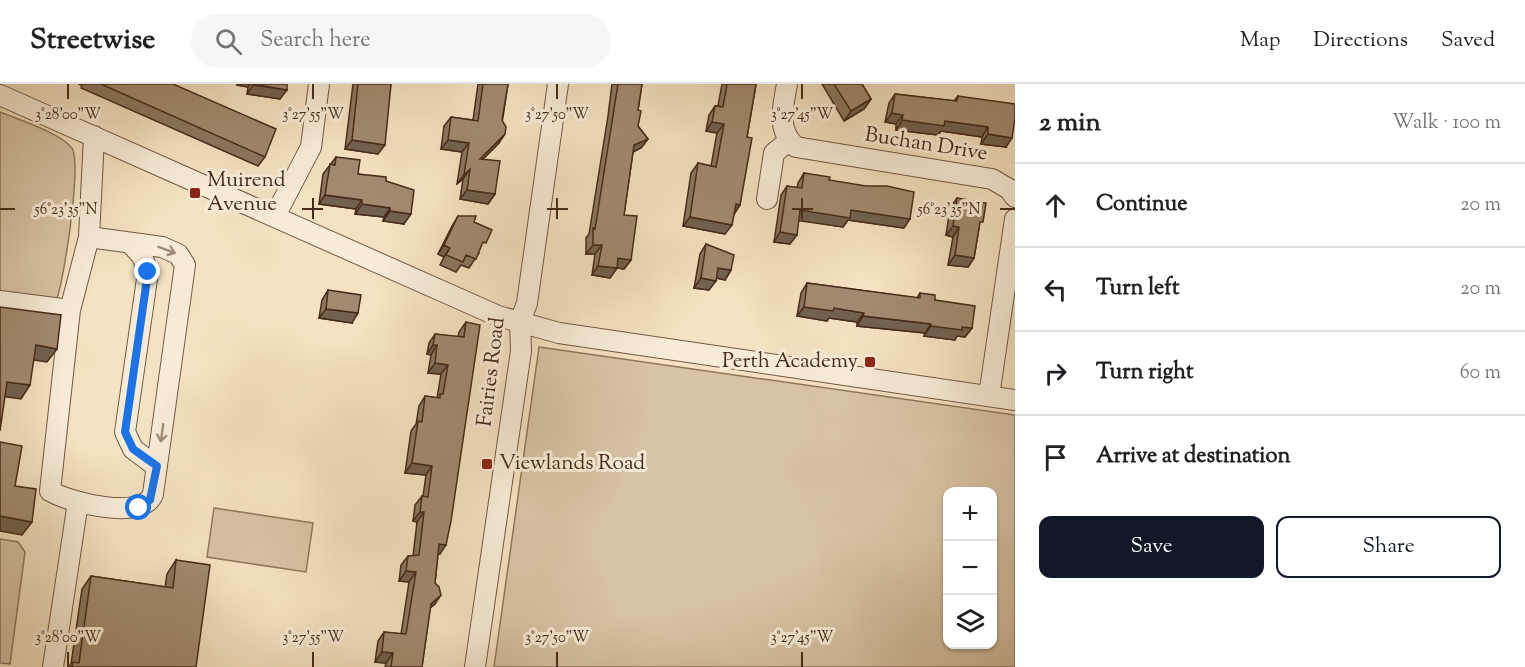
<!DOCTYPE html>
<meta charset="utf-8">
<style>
body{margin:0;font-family:"Sorts Mill Goudy",serif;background:#f6f6f6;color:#202124}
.controls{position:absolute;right:18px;bottom:18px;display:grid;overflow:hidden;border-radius:12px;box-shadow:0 2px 4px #0004}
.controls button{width:54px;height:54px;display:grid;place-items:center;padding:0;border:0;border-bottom:2px solid #e0e0e0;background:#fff;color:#202124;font:30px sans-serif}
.stop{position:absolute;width:18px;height:18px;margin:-14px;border:4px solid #1a73e8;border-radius:50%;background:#fff}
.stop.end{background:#1a73e8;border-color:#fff;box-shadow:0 2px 6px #0008}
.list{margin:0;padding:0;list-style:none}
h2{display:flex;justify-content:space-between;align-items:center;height:78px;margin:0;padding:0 24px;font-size:26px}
h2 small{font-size:20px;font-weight:400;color:#757577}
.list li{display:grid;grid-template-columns:39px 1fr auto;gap:18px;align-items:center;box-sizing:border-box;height:84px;padding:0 24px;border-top:2px solid #e0e0e0}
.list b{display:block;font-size:22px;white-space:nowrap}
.list em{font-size:20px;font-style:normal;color:#757577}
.actions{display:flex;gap:12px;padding:18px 24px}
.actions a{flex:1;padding:14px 0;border:2px solid #111827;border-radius:12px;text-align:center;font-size:21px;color:#111827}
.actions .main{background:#111827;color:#fff}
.icon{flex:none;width:33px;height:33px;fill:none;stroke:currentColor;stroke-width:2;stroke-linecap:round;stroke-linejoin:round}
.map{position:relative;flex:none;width:1015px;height:583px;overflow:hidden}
header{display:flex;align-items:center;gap:36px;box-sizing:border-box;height:84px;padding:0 30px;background:#fff;border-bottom:2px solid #e0e0e0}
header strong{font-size:28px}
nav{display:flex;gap:33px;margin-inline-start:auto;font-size:21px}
.search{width:420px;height:54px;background:#f6f6f6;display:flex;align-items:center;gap:15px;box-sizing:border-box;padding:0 21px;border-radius:33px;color:#757577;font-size:22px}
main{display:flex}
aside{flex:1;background:#fff}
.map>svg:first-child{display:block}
.green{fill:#d7c3a5;stroke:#8f775e;stroke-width:1.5;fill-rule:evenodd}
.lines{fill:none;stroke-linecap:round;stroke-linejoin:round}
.minor-casing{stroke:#725942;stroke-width:22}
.minor{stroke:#f8ecd7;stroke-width:20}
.wall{fill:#8a7760;stroke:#472b18;stroke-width:1.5}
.shaded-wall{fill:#71614e;stroke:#472b18;stroke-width:1.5}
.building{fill:#a18a70;stroke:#472b18;stroke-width:1.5}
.oneway{stroke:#a08c78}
.route{stroke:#1a73e8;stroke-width:8}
.ticks{fill:none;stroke:#472b18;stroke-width:2}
.poi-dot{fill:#8f2418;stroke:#f8ecd7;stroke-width:2}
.labels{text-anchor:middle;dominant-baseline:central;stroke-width:6;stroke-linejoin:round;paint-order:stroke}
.street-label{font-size:21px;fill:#472b18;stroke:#f8ecd7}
.poi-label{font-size:21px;fill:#472b18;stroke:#f8ecd7;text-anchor:start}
.ticks-label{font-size:15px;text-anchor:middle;fill:#472b18;stroke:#f8ecd7;stroke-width:6;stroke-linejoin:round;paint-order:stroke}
</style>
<header>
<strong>Streetwise</strong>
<div class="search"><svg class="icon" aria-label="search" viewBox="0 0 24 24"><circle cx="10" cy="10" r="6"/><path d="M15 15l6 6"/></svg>Search here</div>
<nav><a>Map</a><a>Directions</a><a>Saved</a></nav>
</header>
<main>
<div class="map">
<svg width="1015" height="583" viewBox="0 0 1015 583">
<rect width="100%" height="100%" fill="#f4e2c2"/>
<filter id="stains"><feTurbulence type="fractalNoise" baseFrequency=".00333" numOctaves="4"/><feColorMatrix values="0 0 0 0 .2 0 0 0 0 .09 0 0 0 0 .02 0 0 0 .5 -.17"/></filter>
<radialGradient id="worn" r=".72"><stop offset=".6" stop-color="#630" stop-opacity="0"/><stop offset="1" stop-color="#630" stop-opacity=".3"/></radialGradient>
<path class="green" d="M0 28C19 36 58 48 71 63 83 75 64 195 57 214L51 215 0 208Z
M539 263 1015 331V583H494ZM948 408H992V560H948Z
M214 424 313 439 306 488 207 473Z
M0 455 18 458 25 468 10 580 0 579Z"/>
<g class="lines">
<defs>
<path id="minor" d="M787 0C783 23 776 46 796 63L992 95 1009 105 1015 113
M0 11 498 232 559 249 1015 316
M767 115 774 69 789 57
M275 132 311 63 319 0
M89 153 162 163 178 170 185 181 153 410C143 437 70 419 50 407L70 226 89 153 94 52
M130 159 142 172 148 188 125 348 133 365 157 383
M0 217 70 226
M989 312 1015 135
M53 583 78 418
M475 583 521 267 520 238 527 219 558 0"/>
</defs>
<use href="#minor" class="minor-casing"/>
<use href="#minor" class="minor"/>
</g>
<path class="wall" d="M79 0H173L265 73 258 82 81 4 82 2Z
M237 0H287L280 15 247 10 248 3 237 1Z
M353 0H391L378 70 345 65Z
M478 0H508L499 59 483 75 495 110 488 120 460 115 463 95 457 100 462 68 441 65 444 42 451 33 473 36Z
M612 0H642L638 26V42L648 55 641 64 633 68 624 131 631 176 624 185 617 184 610 194 592 191 595 170H586V154L589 150 608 32Z
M722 0H756L747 53 740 121 734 130 725 150 683 142 691 89 698 79 711 82 717 49 706 47 709 31 715 22H718Z
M822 0H862L871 15 864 25 844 37Z
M895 10 954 17 958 12 1006 63 981 60 982 53 941 47 938 51 896 46V40L885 38 889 19Z
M336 73 358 90 386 97 404 140 383 137 384 133 355 130 356 125 319 120 323 90Z
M804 89 829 96 904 144 848 136 843 143 799 136 790 160 774 158 781 111 787 102 797 104 798 99Z
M957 114 979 144 974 174 968 183 948 181 953 153 946 151 950 124Z
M458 132 479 169 469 184 461 181 456 188 440 181 444 173 438 170 452 142Z
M706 160 731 186 725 196 716 194 709 206 694 204 700 170Z
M807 199 917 214 920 209 935 216 972 244 965 253 957 252 955 256 924 252 925 249 857 242V238L829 234 827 237 797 232 801 209Z
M328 206 352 239 319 234 322 216Z
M466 238 440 470H438L435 499V520L430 524 422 583H385L386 579 375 578 378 557 384 548 401 550 409 498 399 497 401 481 408 472H413L417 438 413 437 415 421 422 412H423L426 391 405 389 411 347 416 340 419 322 425 312 437 314 441 290 428 289 431 271 427 270 429 259 435 250 458 253 459 248Z
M176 476 196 583H69L71 580 82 505 91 492 165 503 167 490Z"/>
<path class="shaded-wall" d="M238 0H250L248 3 237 1Z
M253 1 287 6 280 15 247 10Z
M871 15 864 25 844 37 851 27Z
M892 29 903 31 896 40 885 38Z
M902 36 945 37 988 43 982 53 941 47 938 51 896 46Z
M712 38 724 40 717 49 706 47Z
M505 50 499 59 474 84 480 75Z
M988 50 1012 54 1006 63 981 60Z
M648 55 641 64 628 70 634 61Z
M352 56 385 61 378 70 345 65Z
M448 56 469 59 462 68 441 65Z
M470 85 463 95 457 100 464 91Z
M467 106 495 110 488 120 460 115Z
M325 111 362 116 356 125 319 120Z
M362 120 390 124 384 133 355 130Z
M736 120 740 121 734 130Z
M800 126H851L910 135 904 144 848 136 843 143 794 136Z
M390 127 411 130 404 140 383 137Z
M690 133 732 141 725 150 683 142Z
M953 142 959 143 953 153 946 151Z
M780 148 797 151 790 160 774 158Z
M444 161 450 164 444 173 438 170Z
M593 161H602L595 170H586Z
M955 171 974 174 968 183 948 181Z
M618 174 631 176 624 185 612 183Z
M598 182 617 184 610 194 592 191Z
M718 184 731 186 725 196 711 193Z
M701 194 716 197 709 206 694 204Z
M804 223 834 224 864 229 857 238 829 234 827 237 797 232Z
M326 225 358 229 352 239 319 234Z
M863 232 931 240 925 249 857 242Z
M931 242 962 243 972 244 965 253 957 252 955 256 924 252Z
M36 261 57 265 47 278 27 275Z
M433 261H437L431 271 427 270Z
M435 279 448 281 441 290 428 289Z
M7 298 30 301 21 315 0 312Z
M412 379 432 382 426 391 405 389Z
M420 428H424L417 438 413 437Z
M0 432 32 438 22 451 0 447Z
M439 460 446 461 440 470 433 469Z
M406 487 416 488 409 498 399 497Z
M441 511 435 520 424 529 431 520Z
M382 568 393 569 386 579 375 578Z"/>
<path class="building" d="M101 0H173L276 45 265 73Z
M253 0H287V6Z
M358 0H391L385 61 352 56Z
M483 0H508L502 36 506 43 505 50 480 75 500 77 495 110 467 106 470 85 464 91 469 59 448 56 451 33 478 37Z
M618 0H642L638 26 641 27 638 42 648 55 634 61 624 131 637 132 631 176 618 174 617 184 598 182 602 161H593V144L595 145Z
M727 0H756L747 53 752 54 740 121 736 120 732 141 690 133 698 79 716 83 724 40 712 38 715 22 723 23Z
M834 0H862L871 15 851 27Z
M895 10 957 17 958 12 1015 20V34L1012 54 988 50V43L945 37 944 42 902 36 903 31 892 29Z
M336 73 360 76 358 90 386 93V97L414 106 411 130 390 127V124L362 120V116L325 111 330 80 335 81Z
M804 89 830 93 829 96 866 102H887L914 108 910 135 851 126 850 134 800 126 797 151 780 148 787 102 802 104Z
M957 114 986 119 983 138H980L974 174 955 171 959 143 953 142Z
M458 132H476L474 138 492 146 486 159 483 158 476 175 466 171 463 178 446 171 450 164 444 161Z
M706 160 734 171 731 186 718 184 716 197 701 194Z
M807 199 920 214V209L935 211V216L975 222 972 244 962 243V246L931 242V240L863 232 864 229 834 224 833 227 804 223Z
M328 206 361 211 358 229 326 225Z
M0 223 61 231 57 265 36 261 30 301 7 298 0 347Z
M466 238 480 241 451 437 446 461 439 460 435 499 439 503 441 511 431 520 422 583H391L393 569 382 568 384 548 406 550 416 488 406 487 408 472 419 471 424 428H420L422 412 428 413 432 382 412 379 418 337 422 338 425 312 440 314V310H443L448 281 435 279 437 261H433L435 250 464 253Z
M0 358 22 362 15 402 36 405 32 438 0 432Z
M176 476 210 481 196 583H72L73 578 79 579 91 492 173 504Z"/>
<defs><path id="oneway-shaft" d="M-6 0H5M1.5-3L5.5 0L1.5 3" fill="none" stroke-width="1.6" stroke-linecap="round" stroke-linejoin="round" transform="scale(1.5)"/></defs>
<g class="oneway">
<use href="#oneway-shaft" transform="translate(167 166) rotate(20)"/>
<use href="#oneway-shaft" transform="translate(162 349) rotate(98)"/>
</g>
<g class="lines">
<path class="route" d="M139 424 150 416 157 382 133 365 125 348 148 188"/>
</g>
<path class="ticks" d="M68 0V15M313 0V15M557 0V15M802 0V15M313 114V135M557 114V135M802 114V135M0 125H15M302 125H323M547 125H568M792 125H813M1000 125H1015M68 568V583M313 568V583M557 568V583M802 568V583"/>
<g class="poi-dot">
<rect x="189" y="103" width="12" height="12" rx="3"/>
<rect x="864" y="272" width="12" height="12" rx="3"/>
<rect x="481" y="374" width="12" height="12" rx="3"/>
</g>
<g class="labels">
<g class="street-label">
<text transform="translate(926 61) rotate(9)">Buchan Drive</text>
<text transform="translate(492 288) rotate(-83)">Fairies Road</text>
</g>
<g class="poi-label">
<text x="207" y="97">Muirend<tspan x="207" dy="24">Avenue</tspan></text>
<text x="858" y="278" text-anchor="end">Perth Academy</text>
<text x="499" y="380">Viewlands Road</text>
</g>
</g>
<g class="ticks-label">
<text x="68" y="35">3°28'00"W</text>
<text x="313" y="35">3°27'55"W</text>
<text x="557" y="35">3°27'50"W</text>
<text x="802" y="35">3°27'45"W</text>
<text x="66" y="130">56°23'35"N</text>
<text x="949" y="130">56°23'35"N</text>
<text x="68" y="558">3°28'00"W</text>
<text x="313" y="558">3°27'55"W</text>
<text x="557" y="558">3°27'50"W</text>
<text x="802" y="558">3°27'45"W</text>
</g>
<rect width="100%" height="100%" filter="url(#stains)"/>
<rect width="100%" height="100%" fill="url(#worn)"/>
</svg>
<div class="controls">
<button>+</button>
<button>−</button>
<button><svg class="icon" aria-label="layers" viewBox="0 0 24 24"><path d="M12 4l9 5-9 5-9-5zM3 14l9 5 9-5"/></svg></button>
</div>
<div class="stop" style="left:139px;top:424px"></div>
<div class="stop end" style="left:148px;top:188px"></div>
</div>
<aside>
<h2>2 min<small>Walk · 100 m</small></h2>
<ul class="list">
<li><svg class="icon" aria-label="ahead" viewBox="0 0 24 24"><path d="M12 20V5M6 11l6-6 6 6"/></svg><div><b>Continue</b></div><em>20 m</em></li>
<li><svg class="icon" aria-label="left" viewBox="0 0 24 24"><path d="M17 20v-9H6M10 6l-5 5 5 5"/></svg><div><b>Turn left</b></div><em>20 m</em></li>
<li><svg class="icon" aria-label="right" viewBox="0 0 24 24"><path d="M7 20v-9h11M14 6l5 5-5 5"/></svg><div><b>Turn right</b></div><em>60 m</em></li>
<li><svg class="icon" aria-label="arrive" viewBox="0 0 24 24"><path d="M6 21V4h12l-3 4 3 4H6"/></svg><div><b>Arrive at destination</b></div></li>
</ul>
<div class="actions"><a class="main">Save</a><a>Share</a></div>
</aside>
</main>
